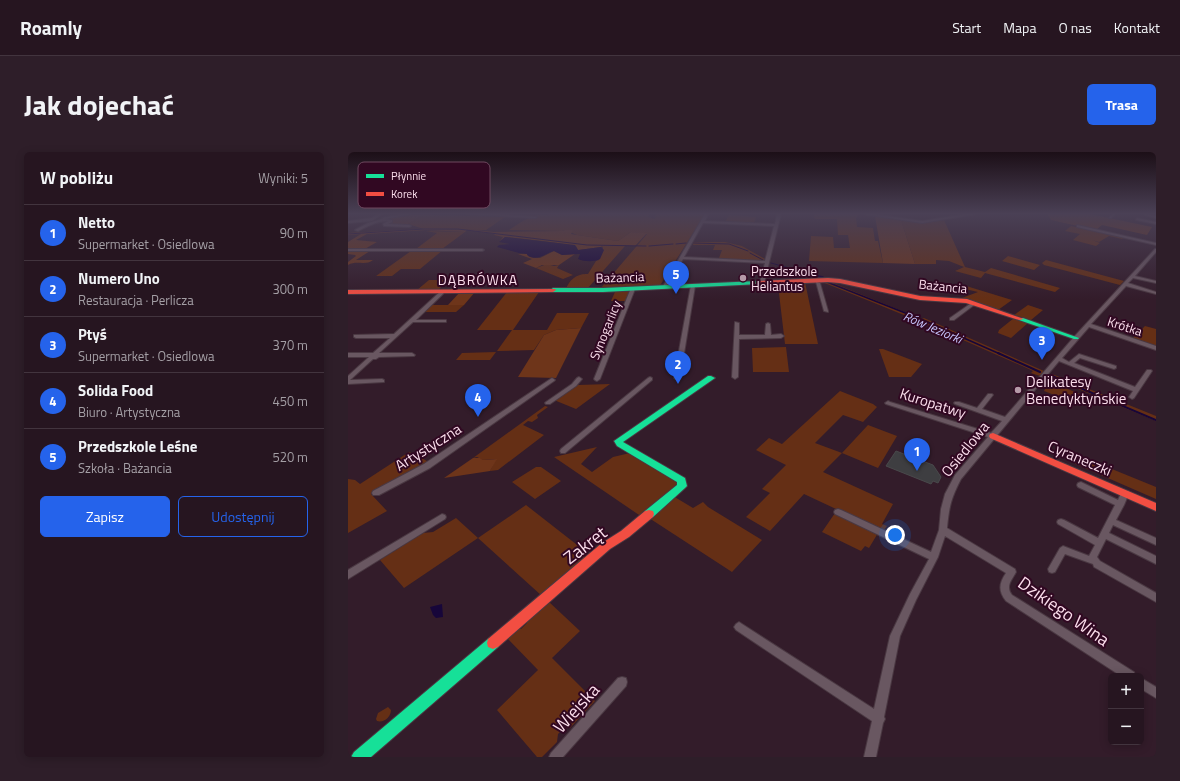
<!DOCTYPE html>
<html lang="pl">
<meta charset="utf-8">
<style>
body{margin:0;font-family:"Titillium Web",sans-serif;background:#2e1e29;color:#f1f3f6}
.controls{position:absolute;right:12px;bottom:12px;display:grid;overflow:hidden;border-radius:6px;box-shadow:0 2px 10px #0003}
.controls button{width:36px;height:36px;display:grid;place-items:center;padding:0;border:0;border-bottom:1px solid #42343e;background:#261520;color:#f1f3f6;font:20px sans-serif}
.you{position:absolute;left:547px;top:383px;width:14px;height:14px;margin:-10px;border:3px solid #fff;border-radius:50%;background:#1a73e8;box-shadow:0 0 0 6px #1a73e833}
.badge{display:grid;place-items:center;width:26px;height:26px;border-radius:50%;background:#2563eb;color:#fff;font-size:13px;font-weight:700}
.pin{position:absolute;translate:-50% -33px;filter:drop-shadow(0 1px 2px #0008)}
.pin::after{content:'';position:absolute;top:21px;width:14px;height:12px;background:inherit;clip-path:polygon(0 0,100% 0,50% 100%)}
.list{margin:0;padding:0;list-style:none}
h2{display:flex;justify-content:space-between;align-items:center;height:52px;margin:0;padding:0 16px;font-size:17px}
h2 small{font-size:13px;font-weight:400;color:#a49fa5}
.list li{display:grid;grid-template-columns:26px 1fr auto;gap:12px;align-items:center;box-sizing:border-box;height:56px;padding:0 16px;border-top:1px solid #42343e}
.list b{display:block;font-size:15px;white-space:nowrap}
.list p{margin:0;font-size:13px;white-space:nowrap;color:#a49fa5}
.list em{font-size:13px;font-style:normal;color:#a49fa5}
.actions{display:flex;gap:8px;padding:12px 16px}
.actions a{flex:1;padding:9px 0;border:1px solid #2563eb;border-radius:6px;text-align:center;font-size:14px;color:#2563eb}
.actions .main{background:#2563eb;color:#fff}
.map{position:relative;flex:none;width:808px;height:605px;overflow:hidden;border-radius:6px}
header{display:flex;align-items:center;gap:24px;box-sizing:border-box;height:56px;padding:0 20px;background:#261520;border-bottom:1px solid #42343e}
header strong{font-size:19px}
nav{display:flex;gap:22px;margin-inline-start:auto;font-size:14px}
.intro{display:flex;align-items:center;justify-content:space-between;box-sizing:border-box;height:96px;padding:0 24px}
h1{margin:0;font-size:28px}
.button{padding:10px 18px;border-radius:6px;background:#2563eb;color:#fff;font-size:14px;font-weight:700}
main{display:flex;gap:24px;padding:0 24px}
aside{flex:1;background:#261520;border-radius:6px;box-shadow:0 2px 10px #0003}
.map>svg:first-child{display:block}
.green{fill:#652f15}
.forest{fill:#6e351a}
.water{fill:#17063a}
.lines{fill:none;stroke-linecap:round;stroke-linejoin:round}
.stream-far2{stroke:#17063a;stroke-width:1}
.stream-far1{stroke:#17063a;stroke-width:1.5}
.stream{stroke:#17063a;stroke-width:2}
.building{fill:#3e3e41;stroke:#49494b}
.street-casing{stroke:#4a3842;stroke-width:2}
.fast-casing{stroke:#4a3842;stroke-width:2}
.jam-casing{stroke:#4a3842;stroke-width:2}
.street{fill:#695761;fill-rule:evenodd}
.fast{fill:#16e098;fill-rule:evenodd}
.jam{fill:#f24e42;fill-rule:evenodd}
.poi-dot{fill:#b59aa8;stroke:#310822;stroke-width:1.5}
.labels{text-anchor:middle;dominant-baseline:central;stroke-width:4;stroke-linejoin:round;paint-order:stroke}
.far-poi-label{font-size:13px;fill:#fbdeec;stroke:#310822;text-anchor:start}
.far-street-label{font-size:13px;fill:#fbdeec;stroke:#310822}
.far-water-label{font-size:13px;font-style:italic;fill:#c5c3fa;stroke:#310822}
.far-quarter-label{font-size:14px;letter-spacing:1px;fill:#fbdeec;stroke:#310822}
.poi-label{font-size:15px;fill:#fbdeec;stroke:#310822;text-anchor:start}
.street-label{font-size:15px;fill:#fbdeec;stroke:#310822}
.near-street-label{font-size:18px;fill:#fbdeec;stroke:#310822}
.key{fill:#310822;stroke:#6e485f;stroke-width:1}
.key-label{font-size:11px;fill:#fbdeec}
</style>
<header>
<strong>Roamly</strong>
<nav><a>Start</a><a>Mapa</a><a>O nas</a><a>Kontakt</a></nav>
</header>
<div class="intro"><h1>Jak dojechać</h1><a class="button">Trasa</a></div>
<main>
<aside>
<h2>W pobliżu<small>Wyniki: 5</small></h2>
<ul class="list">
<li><span class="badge">1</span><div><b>Netto</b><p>Supermarket · Osiedlowa</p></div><em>90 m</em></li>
<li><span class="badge">2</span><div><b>Numero Uno</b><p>Restauracja · Perlicza</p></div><em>300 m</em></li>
<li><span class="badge">3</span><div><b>Ptyś</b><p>Supermarket · Osiedlowa</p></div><em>370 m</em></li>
<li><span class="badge">4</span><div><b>Solida Food</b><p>Biuro · Artystyczna</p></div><em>450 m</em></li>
<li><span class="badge">5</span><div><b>Przedszkole Leśne</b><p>Szkoła · Bażancia</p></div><em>520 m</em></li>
</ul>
<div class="actions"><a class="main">Zapisz</a><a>Udostępnij</a></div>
</aside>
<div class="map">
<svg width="808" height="605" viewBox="0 0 808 605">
<rect width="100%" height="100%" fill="#331c2a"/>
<path class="green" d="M202 62H302L300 65 307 67 308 62H357L311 135 252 137 299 82 283 80 270 89 229 83 217 78 214 79 161 78C173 70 177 67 189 63 193 62 198 64 202 62Z
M466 62H511L508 66 509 75 525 76 527 89H530L535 111 461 109 463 84 485 85 486 96H502L500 83H490L489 67H468L466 66Z
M75 63H85L157 65 138 78H134L76 77 60 72Z
M381 63 408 65 406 71 377 70Z
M553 68 576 71 596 68 617 115 637 120 643 116 712 136 707 140 637 121 633 126 607 119 616 115 601 109 588 108V112H567Z
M723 74 776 85 774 87 761 84 751 90 744 88 752 91 748 94 725 88 732 82 717 79Z
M78 79 117 80 94 97H68L89 81Z
M346 90H377L394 94 417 107 415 109 368 107 371 106 374 98H365L367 93H345Z
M254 94H277L240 136 218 137C221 128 229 121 240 122L248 109 251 108 255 96Z
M95 98 72 117H53L44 124H28L63 99Z
M660 104 692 113 686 118 654 109Z
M698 108 776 129 772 133 696 113 694 111Z
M199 112 206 114 211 113 209 116 225 123 215 127 188 116Z
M81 128H100L90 138H69Z
M480 129 574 167 576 166 696 219 692 224 683 221 685 219C615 187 545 158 474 130Z
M457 130 470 192H437L430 133 415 132Z
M615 133 664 148 650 158 614 146 630 140 613 136Z
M282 139 278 149H263L267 140Z
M159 140H191L165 178H199L209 161H241L233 176 208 178 196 183 186 198 149 199 164 178H129Z
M84 153H116L108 160H77Z
M680 153 695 158 683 168 666 163Z
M666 166 680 171 663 186 650 181 651 178Z
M797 174 808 177V194L785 186Z
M438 195 441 220H405L404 196Z
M531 197H535L574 212 563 225H541Z
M148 200 142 208H108L114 201Z
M704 222 808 264V269L701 225Z
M262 232 228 257 206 248 225 235 230 233Z
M710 233 732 242 727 251 696 239 698 235Z
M492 239 525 252 529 255 515 270 495 263 467 291 494 301 520 273 549 284 530 316 494 301 475 320 545 352 534 372 539 374 535 379 456 342 422 379 398 365 422 341 414 337 438 313 408 298 421 286 434 292Z
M197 254 200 255 189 263 190 266 184 270 180 269 175 273 196 283 150 318 142 319 148 307 135 308 129 305 125 306Z
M249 295 233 312 244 320 265 305 282 301 331 330 294 365 206 305Z
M61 300 81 310 23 342 39 359 0 381V327L7 328 12 332Z
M727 302 808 335V347L723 310Z
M188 315H193L213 329 187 347 164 330Z
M325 344 345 356 355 350 360 355 414 388 384 420 301 366Z
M178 353 242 403 194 444 130 386 56 436 32 408 75 381 85 380 108 366 130 386Z
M487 361 530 381 521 396 517 394 513 399 474 380Z
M200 449 232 479 204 506 247 549 222 576 217 575 210 582 209 590 194 605H189L149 558 190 518 158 485 167 477H173L179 471V467Z
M40 555 43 558C43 565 36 571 29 569L28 567 30 561Z"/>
<path class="forest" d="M85 62 75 63 60 72 38 73 45 69 41 66 60 63Z
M699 62H742L804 75 799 83 754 73 748 78 703 68Z
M527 64 553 68 567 112 535 111Z
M73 77 126 78 146 80 214 79 217 78H225L223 82 229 83 270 89 283 80 299 81 287 94H254L253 95 231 98H230L228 94C205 90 181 87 157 85L152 89 155 85 146 83 147 82 119 78 117 80 78 78 19 82 8 88 29 90 15 98H0V90L13 82 0 83V81Z
M0 99H22L8 108H25C18 114 8 108 0 113V110L8 104 7 103 0 102Z
M206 99 214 103 227 102 211 113H194L188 116 175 111 184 107 170 102H179L181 105 192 106Z
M112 140H127L116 153H100Z
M233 176 208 226 170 225 196 183 208 178Z
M125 306H132L135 308 149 307 142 319 96 326Z"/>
<path class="water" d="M157 85 227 93 230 98 253 95 256 98 252 107C246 110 237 110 230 107L232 102H230L214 103 206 99C195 102 190 110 179 103V102L171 101 149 95 151 93 162 92 151 90Z
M94 452 95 465 88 466 85 463 82 455Z"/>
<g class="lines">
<path class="stream-far2" d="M0 82 76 77H110L239 93 298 94
M346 91 381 92 400 99
M328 92 338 91
M301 94 325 92
M402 101 415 108
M423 111 470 124"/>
<path class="stream-far1" d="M466 123 475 125
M479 130 575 168 652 202"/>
<path class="stream" d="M650 201 692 220
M704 224 808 268"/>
</g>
<path class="building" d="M548 299 585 313 593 325 590 331 585 329 583 332 538 314Z"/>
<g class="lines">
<defs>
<path id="street" d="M30 62H34L24 69 0 71V69L24 66Z
M54 62H64L36 67 34 66Z
M118 62H148L189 65 187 66Z
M357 62H360L357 69 427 72 429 62H433L416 131 412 130 417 111 335 107 318 136 314 137V136ZM355 71 426 74 417 109 336 105Z
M515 62H525L574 69 618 62H628L574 71Z
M764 62H767L763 66H761Z
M797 62 808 64V66L797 63Z
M789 66 808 70V72L788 68Z
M34 67 44 68V70L40 72 61 73 63 74 61 75 36 74 35 72 40 69C29 69 20 74 10 79L7 78 20 71Z
M729 73 808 91V93L729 75Z
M0 97H134L136 98 134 99H0Z
M807 97H808V100L787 124 808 129V131L785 126 780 131 808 140V142L778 134 743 172 808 194V198L741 175 714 206 721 210 731 202 768 214V216L766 217 732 206 726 211 787 235 799 218H803L804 219 786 246 784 247 781 245 785 239 711 209 613 327C603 346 601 355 599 376L667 417 668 420C664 428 657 434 664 443L786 520 787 524H773L658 449C650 439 651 431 658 421L597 384 590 405 568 448 552 484 536 565 537 567 535 571 528 605H516L524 569 388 478 386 475 388 472 391 470 394 472 526 557 542 484 562 442 581 407 487 362 486 360 487 358 490 357 493 358 583 400 591 378 593 357 597 342 607 323 640 285 538 252 537 251 540 249 542 250 643 281 654 269 607 252 606 251 607 250H611L629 256 640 242H644L645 243 634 257 657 265 726 185Z
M468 130 472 131 480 159V160L476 159Z
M343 133 347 134 332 226 329 228 326 226Z
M283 136 287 137 252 227 249 229 247 228 246 227Z
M94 138 98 139 68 168H98V170H65L31 201H64L67 203 66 204 31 205 28 207H25L2 228 34 227 36 228V230L0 232V224L21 205H0V201H25L42 186H8L6 185V183L46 182Z
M622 152 626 153 606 168H602V166Z
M387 170 391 171V183H417L418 172 420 171 422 172 423 183 433 182 436 184 433 186 391 187 390 225 387 227 384 225Z
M231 225 234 227 228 234 202 252H198L197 251 198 250 224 232 229 226Z
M302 225 304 226V228L217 301H213L212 299 213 297 300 226Z
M204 226 207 228 206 229 82 316 31 343H25L24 341 25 339 76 312Z
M733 330 770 348 774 339H780L781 341 776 353 768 368 808 386V393L765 373 761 381 808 404V412L758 387 749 405 752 409 808 441V450L746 415 745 412 717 402 707 420 704 421 701 420 700 417 712 396 715 394 741 404 747 393 710 372 709 370 710 368 713 367 716 368 750 386 767 353 730 335 729 333 730 331Z
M94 362 97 363 98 365 97 367 0 427V418Z
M274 525 278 526 279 530 278 534 215 605H201L203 601 270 526Z
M793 526 808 535V546L793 537Z"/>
<path id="fast" d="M410 129 412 130V132L255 140H205L202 138 205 136H255Z
M671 166H675L731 186 730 187H726L671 168Z
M360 224H363L367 226 275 290 337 326 339 334 337 336 305 365 301 366 297 365 296 362 297 359 329 333V330L269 294 266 289Z
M145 485 150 487 151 491 150 495 23 605H3L6 600 140 487Z"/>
<path id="jam" d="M480 126 492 127 572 144 619 147 676 167 671 168 618 151 572 148 492 131 480 130 410 133 407 131 410 129Z
M207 137 208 138 205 140 0 142V138Z
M645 281 808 351V359L642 286 641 284 642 282Z
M301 358 305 359 306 362 305 365 281 385 262 397 150 495 145 497 140 495 139 491 140 487 254 391 273 379 297 359Z"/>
</defs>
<use href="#street" class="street-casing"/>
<use href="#fast" class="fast-casing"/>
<use href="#jam" class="jam-casing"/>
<use href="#street" class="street"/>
<use href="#fast" class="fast"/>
<use href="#jam" class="jam"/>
</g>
<linearGradient id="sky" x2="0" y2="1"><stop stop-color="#1c0f17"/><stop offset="0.42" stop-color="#4a4055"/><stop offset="1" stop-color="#4a4055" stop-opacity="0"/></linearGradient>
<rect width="808" height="147" fill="url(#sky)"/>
<g class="poi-dot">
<circle cx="395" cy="126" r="4"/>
<circle cx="670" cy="238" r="4"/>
</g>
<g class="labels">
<g class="far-poi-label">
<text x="403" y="119">Przedszkole<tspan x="403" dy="15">Heliantus</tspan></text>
</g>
<g class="far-street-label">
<text transform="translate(272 125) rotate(-2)">Bażancia</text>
<text transform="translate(595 134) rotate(6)">Bażancia</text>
<text transform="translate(777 174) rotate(18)">Krótka</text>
<text transform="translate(257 178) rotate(-68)">Synogarlicy</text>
</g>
<g class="far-water-label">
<text transform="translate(585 175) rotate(23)">Rów Jeziorki</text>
</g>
<g class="far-quarter-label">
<text x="130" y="127">DĄBRÓWKA</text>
</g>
<g class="poi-label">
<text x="678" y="229">Delikatesy<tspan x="678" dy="17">Benedyktyńskie</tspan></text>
</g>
<g class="street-label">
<text transform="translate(585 251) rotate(18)">Kuropatwy</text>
<text transform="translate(80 295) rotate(-32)">Artystyczna</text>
<text transform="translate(617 297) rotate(-51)">Osiedlowa</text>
<text transform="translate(732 306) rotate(23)">Cyraneczki</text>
</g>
<g class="near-street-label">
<text transform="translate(237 393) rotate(-38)">Zakręt</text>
<text transform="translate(716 459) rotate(35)">Dzikiego Wina</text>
<text transform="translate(228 556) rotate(-48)">Wiejska</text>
</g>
</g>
<rect x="10" y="10" width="132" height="46" rx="6" class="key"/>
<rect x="18" y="22" width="18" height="4" fill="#16e098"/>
<rect x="18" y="40" width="18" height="4" fill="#f24e42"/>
<g class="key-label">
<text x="43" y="28">Płynnie</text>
<text x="43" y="46">Korek</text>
</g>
</svg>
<div class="controls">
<button>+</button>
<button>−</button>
</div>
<div class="you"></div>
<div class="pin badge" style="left:569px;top:319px">1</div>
<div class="pin badge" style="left:330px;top:232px">2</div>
<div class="pin badge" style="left:694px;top:208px">3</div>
<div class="pin badge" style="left:130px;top:265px">4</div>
<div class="pin badge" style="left:328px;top:142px">5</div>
</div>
</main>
